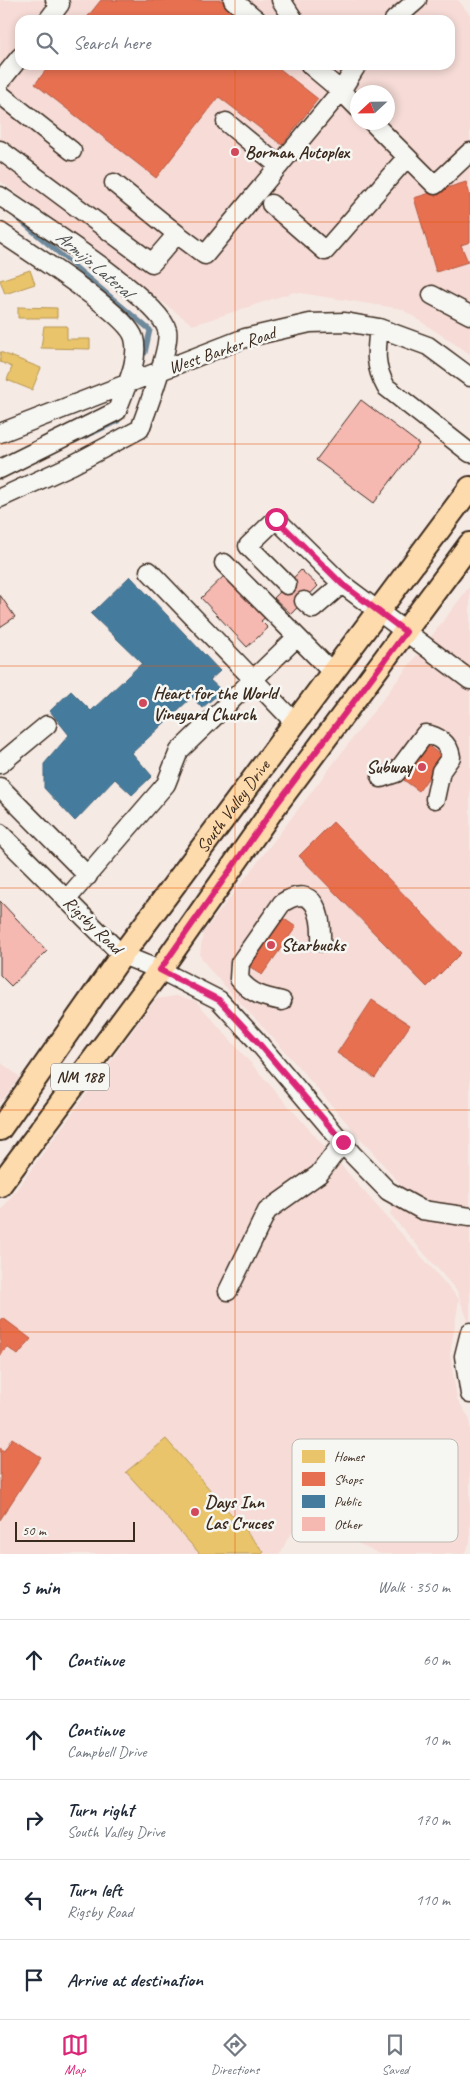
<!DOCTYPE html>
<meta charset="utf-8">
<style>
body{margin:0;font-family:Caveat,sans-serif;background:#f6f6f7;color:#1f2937}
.compass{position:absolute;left:350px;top:85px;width:45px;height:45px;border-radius:50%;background:#fff;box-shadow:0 2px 8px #0003;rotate:248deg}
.scale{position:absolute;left:15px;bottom:12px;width:120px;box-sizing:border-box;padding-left:5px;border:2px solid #3b2a1e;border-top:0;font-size:14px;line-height:18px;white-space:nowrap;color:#3b2a1e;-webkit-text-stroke:4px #f6f6f2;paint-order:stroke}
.stop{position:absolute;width:15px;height:15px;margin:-11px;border:4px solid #db2777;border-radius:50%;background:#fff}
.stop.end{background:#db2777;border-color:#fff;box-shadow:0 1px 5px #0008}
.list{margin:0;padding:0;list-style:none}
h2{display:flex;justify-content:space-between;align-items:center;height:65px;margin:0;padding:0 20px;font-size:21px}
h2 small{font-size:16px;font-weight:400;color:#747a83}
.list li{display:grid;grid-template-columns:32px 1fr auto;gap:15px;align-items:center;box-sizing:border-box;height:80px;padding:0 20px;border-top:1px solid #e0e1e3}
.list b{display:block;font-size:19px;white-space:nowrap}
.list p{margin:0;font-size:16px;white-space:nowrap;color:#747a83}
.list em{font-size:16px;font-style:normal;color:#747a83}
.icon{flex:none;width:28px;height:28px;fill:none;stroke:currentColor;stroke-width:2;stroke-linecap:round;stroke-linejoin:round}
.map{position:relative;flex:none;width:470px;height:1554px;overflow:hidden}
.search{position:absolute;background:#fff;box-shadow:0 2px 8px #0003;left:15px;right:15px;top:15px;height:55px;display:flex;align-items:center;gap:12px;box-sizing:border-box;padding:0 18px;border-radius:15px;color:#747a83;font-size:19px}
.sheet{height:465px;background:#fff}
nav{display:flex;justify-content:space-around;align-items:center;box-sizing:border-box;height:70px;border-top:1px solid #e0e1e3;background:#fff;font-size:14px;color:#747a83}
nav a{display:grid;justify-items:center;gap:2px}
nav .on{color:#db2777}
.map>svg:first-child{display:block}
.built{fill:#f6dbd6;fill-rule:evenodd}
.homes{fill:#e9c46a;stroke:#b59653}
.shops{fill:#e76f51;stroke:#b35a42}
.public{fill:#457b9d;stroke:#426377}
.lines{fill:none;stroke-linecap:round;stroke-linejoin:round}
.stream{stroke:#6d899b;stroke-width:5}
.building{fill:#f5b9b2;stroke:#3b2a1e}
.minor-casing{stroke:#3b2a1e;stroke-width:21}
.major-casing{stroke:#3b2a1e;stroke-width:26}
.minor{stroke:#f6f6f2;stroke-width:18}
.major{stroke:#fedbac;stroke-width:22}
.route{stroke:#db2777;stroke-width:6}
.grid{fill:none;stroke:#e8590c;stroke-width:1;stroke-opacity:0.55}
.poi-dot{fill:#d1495b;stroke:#f6f6f2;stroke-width:2}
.labels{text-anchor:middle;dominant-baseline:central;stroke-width:5;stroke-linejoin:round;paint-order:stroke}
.shield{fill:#f6f6f2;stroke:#73675e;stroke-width:1}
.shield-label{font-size:16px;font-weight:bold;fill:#3b2a1e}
.poi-label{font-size:18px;font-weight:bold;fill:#3b2a1e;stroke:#f6f6f2;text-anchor:start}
.street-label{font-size:18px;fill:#3b2a1e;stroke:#f6f6f2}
.water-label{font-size:19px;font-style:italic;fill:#505252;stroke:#f6f6f2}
.key{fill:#f6f6f2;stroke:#beb9b2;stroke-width:1}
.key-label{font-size:14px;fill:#3b2a1e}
</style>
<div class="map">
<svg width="470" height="1554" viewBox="0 0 470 1554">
<rect width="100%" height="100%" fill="#f6eae5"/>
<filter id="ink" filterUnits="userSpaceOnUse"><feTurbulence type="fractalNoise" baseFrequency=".02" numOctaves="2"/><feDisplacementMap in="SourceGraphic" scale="10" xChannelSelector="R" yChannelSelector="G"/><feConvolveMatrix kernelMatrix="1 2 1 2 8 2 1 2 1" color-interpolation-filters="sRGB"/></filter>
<g filter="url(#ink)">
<path class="built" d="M0 0H458L470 15V354L402 309 294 292 193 325 0 181ZM20 20H450V65H20ZM358 92H388V122H358Z
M470 586V1326L457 1291 390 1214 401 1185 274 1039 209 969 200 955 203 933Z
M176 996 196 1001 459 1299 450 1354 457 1399 470 1419V1542L464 1554H380L307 1518 289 1536 280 1554H0V1212L156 999Z
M0 1062 20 1077 0 1103Z"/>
<path class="homes" d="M30 270 35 284 5 294 0 280Z
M18 307 57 308V318H18Z
M44 326H67V339H90V349L41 348Z
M0 352 41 368 32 390 7 380 12 367 0 362Z
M166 1439 264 1552 262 1554H200L126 1472Z"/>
<path class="shops" d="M101 0H228L237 7 228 20H85Z
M50 65H275L318 99 282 145 219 97 156 178 35 84Z
M466 182 470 195V242L461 245 468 262 436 272 414 198Z
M426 744 443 757 419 791 401 778Z
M333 822 461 953 427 987 299 856Z
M280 916 296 927 262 975 246 964Z
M372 1000 410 1025 375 1078 337 1053Z
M3 1318 31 1339 18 1355 7 1347 0 1356V1321Z
M12 1438 41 1457 0 1520V1448L4 1451Z"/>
<path class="public" d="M130 576 220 671 210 680 222 691 202 708 192 697 132 753 152 776 132 795 115 779 75 821 44 788V764L69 735 50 711 71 691 91 711 142 663 91 614Z"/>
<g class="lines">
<path class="stream" d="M16 217 150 330 145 353
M84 437 118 421 121 415"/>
</g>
<path class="building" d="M361 400 419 444 374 503 316 460Z
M301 570 318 586 291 614 274 598Z
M227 573 267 616 261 621 268 628 247 647 201 598Z
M0 595 15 617 0 627Z
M0 901 47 951 11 986 0 975Z"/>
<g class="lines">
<defs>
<path id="minor" d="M233 0 257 20
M281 0 294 20
M48 20 60 4 55 0
M394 20 417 0
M310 65 341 91
M357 65 341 91 358 108
M0 82 20 57
M0 94 72 151
M226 122 279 166
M372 122 435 185 470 152
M0 150 152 263 177 234 114 183
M0 196C31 218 160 299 167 330 171 346 147 410 140 429L72 465 0 498
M271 204 325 251 407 157
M0 232C25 249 128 314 134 338 140 362 124 389 117 411L0 469
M177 234 205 255 341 91
M432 295 470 315
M379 328C376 352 374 365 386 387L470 453
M0 433 245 338 310 323 345 322 379 328 428 346 470 377
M224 563 333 673
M149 571 296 724
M287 585 248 546 276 519 342 584 470 680
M304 601 313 609 342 584
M0 764 47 725
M381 778 396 773 425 734C438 736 449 743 451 757L441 771 435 799
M0 787 88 876
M0 833 122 955 160 970 219 1000 256 1040 352 1154 388 1191 422 1210 470 1217
M66 900 166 784 179 751 297 637
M282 1001C263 997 251 994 239 979L240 963 282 903C316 881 322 917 321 942
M228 1291 267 1211 319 1174 343 1142
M470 1332 464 1356 470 1394"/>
<g id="major">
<path id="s1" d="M0 1129 122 955 470 488"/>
<path d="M0 1185 160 970 273 809 470 544"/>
</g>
</defs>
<use href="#minor" class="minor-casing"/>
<use href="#major" class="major-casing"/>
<use href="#minor" class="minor"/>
<use href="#major" class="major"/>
</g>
</g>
<g class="lines" filter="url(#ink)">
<path class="route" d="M276 519 342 584 406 632 273 809 160 970 219 1000 256 1040 343 1142"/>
</g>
<path class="grid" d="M235 0V20M235 65V1554M0 222H470M0 444H470M0 666H470M0 888H470M0 1110H470M0 1332H470"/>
<g class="poi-dot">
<circle cx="235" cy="152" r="5"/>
<circle cx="143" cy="703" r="5"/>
<circle cx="422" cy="767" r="5"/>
<circle cx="271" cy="945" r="5"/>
<circle cx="195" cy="1512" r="5"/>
</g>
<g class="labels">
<rect class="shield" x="51" y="1063.5" width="58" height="27" rx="4"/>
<g class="shield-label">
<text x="80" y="1077">NM 188</text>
</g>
<g class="poi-label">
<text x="245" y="152">Borman Autoplex</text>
<text x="153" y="693">Heart for the World<tspan x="153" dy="21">Vineyard Church</tspan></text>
<text x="412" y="767" text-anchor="end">Subway</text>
<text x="281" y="945">Starbucks</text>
<text x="205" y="1502">Days Inn<tspan x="205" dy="21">Las Cruces</tspan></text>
</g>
<g class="street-label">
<text transform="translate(222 350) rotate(-19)">West Barker Road</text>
<text stroke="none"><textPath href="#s1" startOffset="398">South Valley Drive</textPath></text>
<text transform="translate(93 925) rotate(44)">Rigsby Road</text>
</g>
<g class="water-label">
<text transform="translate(94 264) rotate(40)">Armijo Lateral</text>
</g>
</g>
<rect x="292" y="1439" width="166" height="103" rx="8" class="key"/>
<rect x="302" y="1450" width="23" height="13" fill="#e9c46a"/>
<rect x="302" y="1472" width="23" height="14" fill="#e76f51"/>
<rect x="302" y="1495" width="23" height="13" fill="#457b9d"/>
<rect x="302" y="1517" width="23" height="14" fill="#f5b9b2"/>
<g class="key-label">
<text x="334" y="1461">Homes</text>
<text x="334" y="1484">Shops</text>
<text x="334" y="1506">Public</text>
<text x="334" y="1529">Other</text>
</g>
</svg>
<svg class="compass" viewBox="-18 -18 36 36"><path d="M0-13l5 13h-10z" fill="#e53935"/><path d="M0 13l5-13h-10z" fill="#747a83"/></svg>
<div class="scale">50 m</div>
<div class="stop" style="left:276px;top:519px"></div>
<div class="stop end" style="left:343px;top:1142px"></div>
<div class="search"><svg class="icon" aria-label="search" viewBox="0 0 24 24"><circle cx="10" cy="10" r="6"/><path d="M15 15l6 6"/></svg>Search here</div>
</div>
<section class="sheet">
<h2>5 min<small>Walk · 350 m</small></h2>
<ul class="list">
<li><svg class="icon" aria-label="ahead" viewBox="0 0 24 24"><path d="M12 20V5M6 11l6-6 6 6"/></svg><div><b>Continue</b></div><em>60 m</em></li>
<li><svg class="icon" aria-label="ahead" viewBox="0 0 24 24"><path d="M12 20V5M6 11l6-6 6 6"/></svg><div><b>Continue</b><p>Campbell Drive</p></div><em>10 m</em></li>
<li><svg class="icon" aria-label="right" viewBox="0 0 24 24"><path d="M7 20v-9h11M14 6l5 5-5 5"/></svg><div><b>Turn right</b><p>South Valley Drive</p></div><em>170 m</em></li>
<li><svg class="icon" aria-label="left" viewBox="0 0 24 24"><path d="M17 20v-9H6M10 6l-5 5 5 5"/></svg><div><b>Turn left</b><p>Rigsby Road</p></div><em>110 m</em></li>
<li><svg class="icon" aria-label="arrive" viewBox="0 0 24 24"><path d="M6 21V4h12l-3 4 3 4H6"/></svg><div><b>Arrive at destination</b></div></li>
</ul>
</section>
<nav>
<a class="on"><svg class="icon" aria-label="map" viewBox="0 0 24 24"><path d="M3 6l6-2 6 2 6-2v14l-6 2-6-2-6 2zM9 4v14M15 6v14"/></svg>Map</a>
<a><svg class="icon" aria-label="directions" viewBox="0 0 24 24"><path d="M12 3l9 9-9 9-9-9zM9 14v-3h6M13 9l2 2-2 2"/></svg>Directions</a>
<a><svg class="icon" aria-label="saved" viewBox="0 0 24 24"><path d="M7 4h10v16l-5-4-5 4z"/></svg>Saved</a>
</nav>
